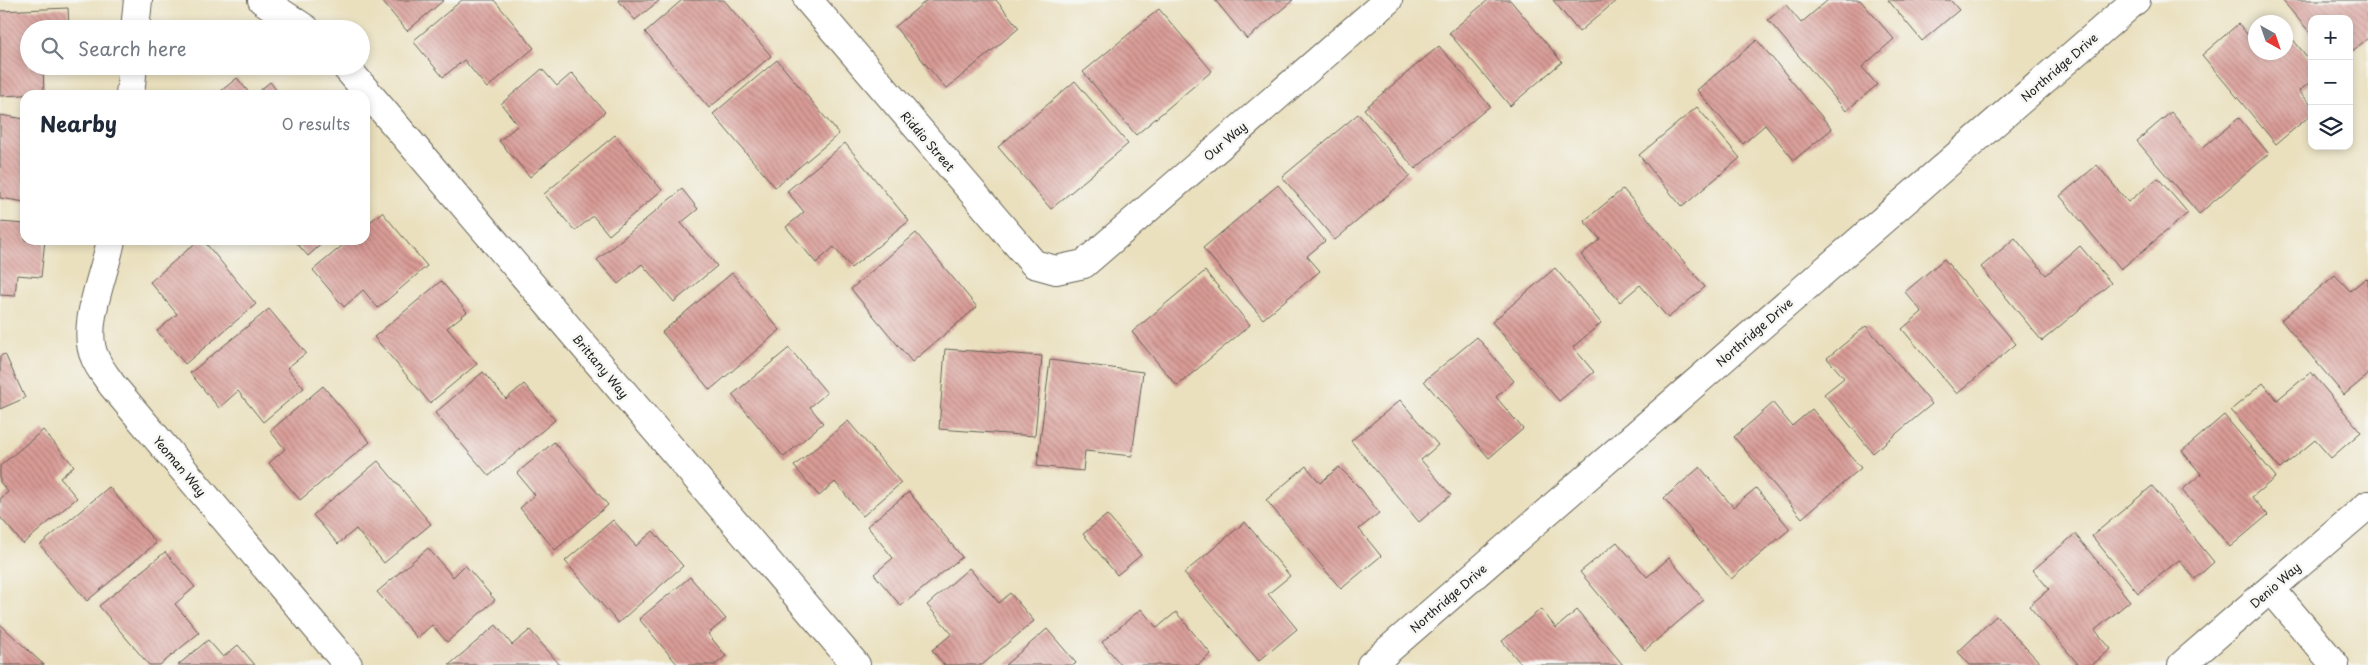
<!DOCTYPE html>
<meta charset="utf-8">
<style>
body{margin:0;font-family:"Playpen Sans",sans-serif;background:#f2f2f3;color:#1f2937}
.controls{position:absolute;right:15px;top:15px;display:grid;overflow:hidden;border-radius:10px;box-shadow:0 2px 8px #0003}
.controls button{width:45px;height:45px;display:grid;place-items:center;padding:0;border:0;border-bottom:1px solid #e0e1e3;background:#fff;color:#1f2937;font:25px sans-serif}
.compass{position:absolute;left:2248px;top:15px;width:45px;height:45px;border-radius:50%;background:#fff;box-shadow:0 2px 8px #0003;rotate:140deg}
.list{margin:0;padding:0;list-style:none}
h2{display:flex;justify-content:space-between;align-items:center;height:65px;margin:0;padding:0 20px;font-size:21px}
h2 small{font-size:16px;font-weight:400;color:#747a83}
.icon{flex:none;width:28px;height:28px;fill:none;stroke:currentColor;stroke-width:2;stroke-linecap:round;stroke-linejoin:round}
.map{position:relative;flex:none;width:2368px;height:665px;overflow:hidden}
.search{position:absolute;background:#fff;box-shadow:0 2px 8px #0003;left:20px;top:20px;width:350px;height:55px;display:flex;align-items:center;gap:12px;box-sizing:border-box;padding:0 18px;border-radius:28px;color:#747a83;font-size:19px}
.panel{position:absolute;background:#fff;box-shadow:0 2px 8px #0003;left:20px;top:90px;width:350px;height:155px;border-radius:15px}
.map>svg:first-child{display:block}
.building{fill:url(#building-back-hatch)}
.lines{fill:none;stroke-linecap:round;stroke-linejoin:round}
.minor-casing{stroke:#646155;stroke-width:30}
.minor{stroke:#fff;stroke-width:28}
.labels{text-anchor:middle;dominant-baseline:central;stroke-width:5;stroke-linejoin:round;paint-order:stroke}
.street-label{font-size:12px;fill:#1c1c1c;stroke:#f6f6f2}
</style>
<div class="map">
<svg width="2368" height="665" viewBox="0 0 2368 665">
<defs>
<pattern id="building-back-hatch" width="6" height="6" patternUnits="userSpaceOnUse" patternTransform="scale(1.25)"><rect width="6" height="6" fill="#d99b96"/><path d="M-1 5l2 2M0 0l6 6M5-1l2 2" fill="none" stroke="#af7e7a"/></pattern>
</defs>
<rect width="100%" height="100%" fill="#f6f6f2"/>
<filter id="ink" filterUnits="userSpaceOnUse"><feTurbulence type="fractalNoise" baseFrequency=".02" numOctaves="2"/><feDisplacementMap in="SourceGraphic" scale="10" xChannelSelector="R" yChannelSelector="G"/><feConvolveMatrix kernelMatrix="1 2 1 2 8 2 1 2 1" color-interpolation-filters="sRGB"/></filter>
<filter id="wash" filterUnits="userSpaceOnUse"><feTurbulence type="fractalNoise" baseFrequency=".0096" numOctaves="4" result="noise"/><feDisplacementMap in="SourceGraphic" scale="20" xChannelSelector="R" yChannelSelector="G"/><feGaussianBlur stdDeviation="1.12" result="paint"/><feColorMatrix in="noise" values="0 0 0 0 0 0 0 0 0 0 0 0 0 0 0 0 0 1.4 0 .05"/><feComposite in="paint" operator="in"/></filter>
<g filter="url(#wash)">
<rect width="100%" height="100%" fill="#eae0be"/>
<g id="blocks">
<path class="building" d="M381 0H444L407 31Z
M462 0H494L534 48 487 88 464 60 443 77 413 41Z
M618 0H660L635 20Z
M682 0H724L771 56 709 108 645 32Z
M927 0H996L1019 28 946 89 895 27Z
M1215 0H1293L1247 39Z
M1488 0H1510L1562 62 1510 106 1449 33Z
M1553 0H1617L1579 32Z
M1828 0H1860L1894 39 1862 67 1877 85 1846 111 1768 20 1786 5 1801 23Z
M1888 0H1950L1959 10 1922 41Z
M2282 0H2368V38L2349 54V19H2312V35Z
M68 8 69 29H29V66H43L44 94 0 96V11Z
M1159 9 1212 71 1136 135 1083 72Z
M2238 24 2256 44V52H2286V31L2312 63V81L2299 91 2312 106V114L2276 144 2202 55Z
M1757 40 1832 129 1794 160 1765 125 1743 144 1697 90Z
M1439 46 1490 106 1415 169 1364 109Z
M777 60 839 134 775 187 713 114Z
M542 69 557 86 572 73 605 112 530 177 499 141 518 125 501 104Z
M237 78 251 95H216Z
M1075 81 1128 144 1051 209 998 147Z
M270 82 280 95H254Z
M1697 107 1740 158 1682 207 1639 155Z
M2171 112 2202 148 2239 118 2269 154 2199 214 2137 141Z
M1358 114 1410 176 1335 240 1282 177Z
M0 115 25 119V202L0 198Z
M615 135 662 190 609 235 593 216 575 231 544 194Z
M845 143 909 221 851 268 834 247 816 263 786 227 804 212 787 191Z
M2097 165 2128 202 2158 178 2188 213 2121 269 2060 196Z
M1278 185 1325 241 1307 256 1320 271 1263 319 1203 248Z
M682 189 698 209 681 223 717 266 674 302 642 264 618 284 597 260Z
M1623 189 1705 287 1668 318 1640 285 1620 302 1581 255 1600 239 1584 221Z
M382 212 427 266 378 308 363 290 344 307 313 270 349 240H365V226Z
M0 222 25 224V240H45L41 277 17 275 15 296 0 295Z
M916 233 977 307 912 362 851 289Z
M2015 238 2046 275 2080 246 2111 283 2042 341 1981 267Z
M199 240H203L256 304 185 364 157 331 177 314 150 282Z
M294 240H326L308 256Z
M1944 259 2016 344 1957 394 1902 329 1922 312 1905 292Z
M1555 268 1601 323 1573 347 1594 372 1559 401 1492 322Z
M1205 271 1250 325 1177 386 1132 332Z
M732 273 780 330 710 390 662 332Z
M2335 275 2350 291 2366 278 2368 280V375L2344 395 2281 320Z
M441 281 467 312 447 328 477 364 430 403 374 337Z
M269 309 306 353 287 368 304 388 263 422 238 391 219 408 190 373Z
M1866 326 1932 404 1873 453 1824 394 1844 378 1827 358Z
M1477 337 1514 381 1496 397 1523 429 1489 458 1424 381Z
M789 348 827 393 810 407 823 423 784 457 732 395Z
M945 349 1042 356 1035 436 939 429Z
M5 354 25 398 0 409V356Z
M1050 360 1143 372 1132 456 1085 451 1083 471 1037 466Z
M483 372 506 399 524 384 555 420 489 476 435 413Z
M2311 372 2361 432 2331 458 2315 440 2280 469 2231 410 2263 383 2277 400Z
M323 386 370 442 300 500 269 463 285 449 270 431Z
M1400 400 1438 445 1421 460 1451 495 1419 522 1351 441Z
M1773 403 1792 426 1812 409 1861 468 1802 518 1734 437Z
M2224 415 2276 477 2252 497 2268 515 2230 547 2182 490 2201 474 2182 451Z
M848 421 901 483 863 516 835 482 819 496 794 466Z
M43 430 74 466 60 478 77 498 23 544 0 517V499L8 492 0 482V466Z
M554 442 608 505 555 550 520 508 535 495 517 473Z
M378 461 431 524 384 563 356 529 338 544 313 515Z
M1306 466 1320 483 1339 467 1362 490 1379 513 1359 529 1381 556 1341 589 1266 500Z
M1700 467 1733 507 1756 488 1790 529 1731 579 1664 498Z
M2152 486 2214 562 2195 579 2179 560 2138 593 2092 536Z
M109 487 156 543 87 601 40 545Z
M909 492 962 557 901 606 874 574 893 558 867 526Z
M1107 515 1141 555 1117 575 1083 534Z
M613 520 636 546 653 531 683 566 618 623 565 561Z
M1245 522 1290 576 1268 594 1297 629 1259 661 1184 573Z
M2075 534 2130 601 2095 630 2111 649 2092 665H2079L2029 606 2049 589 2033 570Z
M1617 542 1647 577 1669 558 1704 600 1645 650 1580 572Z
M428 548 453 577 465 565 495 600 447 642 432 625 417 638 377 592Z
M165 552 195 587 175 604 199 633 160 665H149L99 606Z
M969 568 999 603 1010 593 1034 621 982 665H944L932 650 952 634 927 605Z
M690 577 726 619 708 634 726 656 715 665H678L639 619Z
M1141 609 1157 628 1176 612 1211 654 1198 665H1121L1102 642Z
M1541 609 1556 628 1577 610 1623 665H1522L1502 641Z
M1996 616 2042 665H1970L1958 652Z
M0 624 44 665H0Z
M496 625 512 645 530 630 560 665H449Z
M1047 629 1076 663 1074 665H1005Z
M208 640 223 657 238 645 255 665H178Z"/>
</g>
</g>
<g filter="url(#ink)">
<use href="#blocks" fill-opacity="0" stroke="#646155" stroke-width="1"/>
<g class="lines">
<defs>
<path id="minor" d="M262 0 306 29
M808 0 1034 264 1056 270 1084 264 1388 0
M135 29 138 0
M345 66 856 665
M130 95 133 66
M111 240C105 274 80 327 95 358 99 368 106 376 112 385L348 665
M2271 589 2335 665
M1371 665 2136 0
M2182 665 2368 505"/>
</defs>
<use href="#minor" class="minor-casing"/>
<use href="#minor" class="minor"/>
</g>
</g>
<g class="labels">
<g class="street-label">
<text transform="translate(2059 67) rotate(-41)">Northridge Drive</text>
<text transform="translate(928 141) rotate(49)">Riddio Street</text>
<text transform="translate(1225 141) rotate(-41)">Our Way</text>
<text transform="translate(1754 332) rotate(-41)">Northridge Drive</text>
<text transform="translate(601 366) rotate(50)">Brittany Way</text>
<text transform="translate(180 466) rotate(50)">Yeoman Way</text>
<text transform="translate(2275 585) rotate(-41)">Denio Way</text>
<text transform="translate(1448 598) rotate(-41)">Northridge Drive</text>
</g>
</g>
</svg>
<div class="controls">
<button>+</button>
<button>−</button>
<button><svg class="icon" aria-label="layers" viewBox="0 0 24 24"><path d="M12 4l9 5-9 5-9-5zM3 14l9 5 9-5"/></svg></button>
</div>
<svg class="compass" viewBox="-18 -18 36 36"><path d="M0-13l5 13h-10z" fill="#e53935"/><path d="M0 13l5-13h-10z" fill="#747a83"/></svg>
<div class="search"><svg class="icon" aria-label="search" viewBox="0 0 24 24"><circle cx="10" cy="10" r="6"/><path d="M15 15l6 6"/></svg>Search here</div>
<section class="panel">
<h2>Nearby<small>0 results</small></h2>
<ul class="list">
</ul>
</section>
</div>
